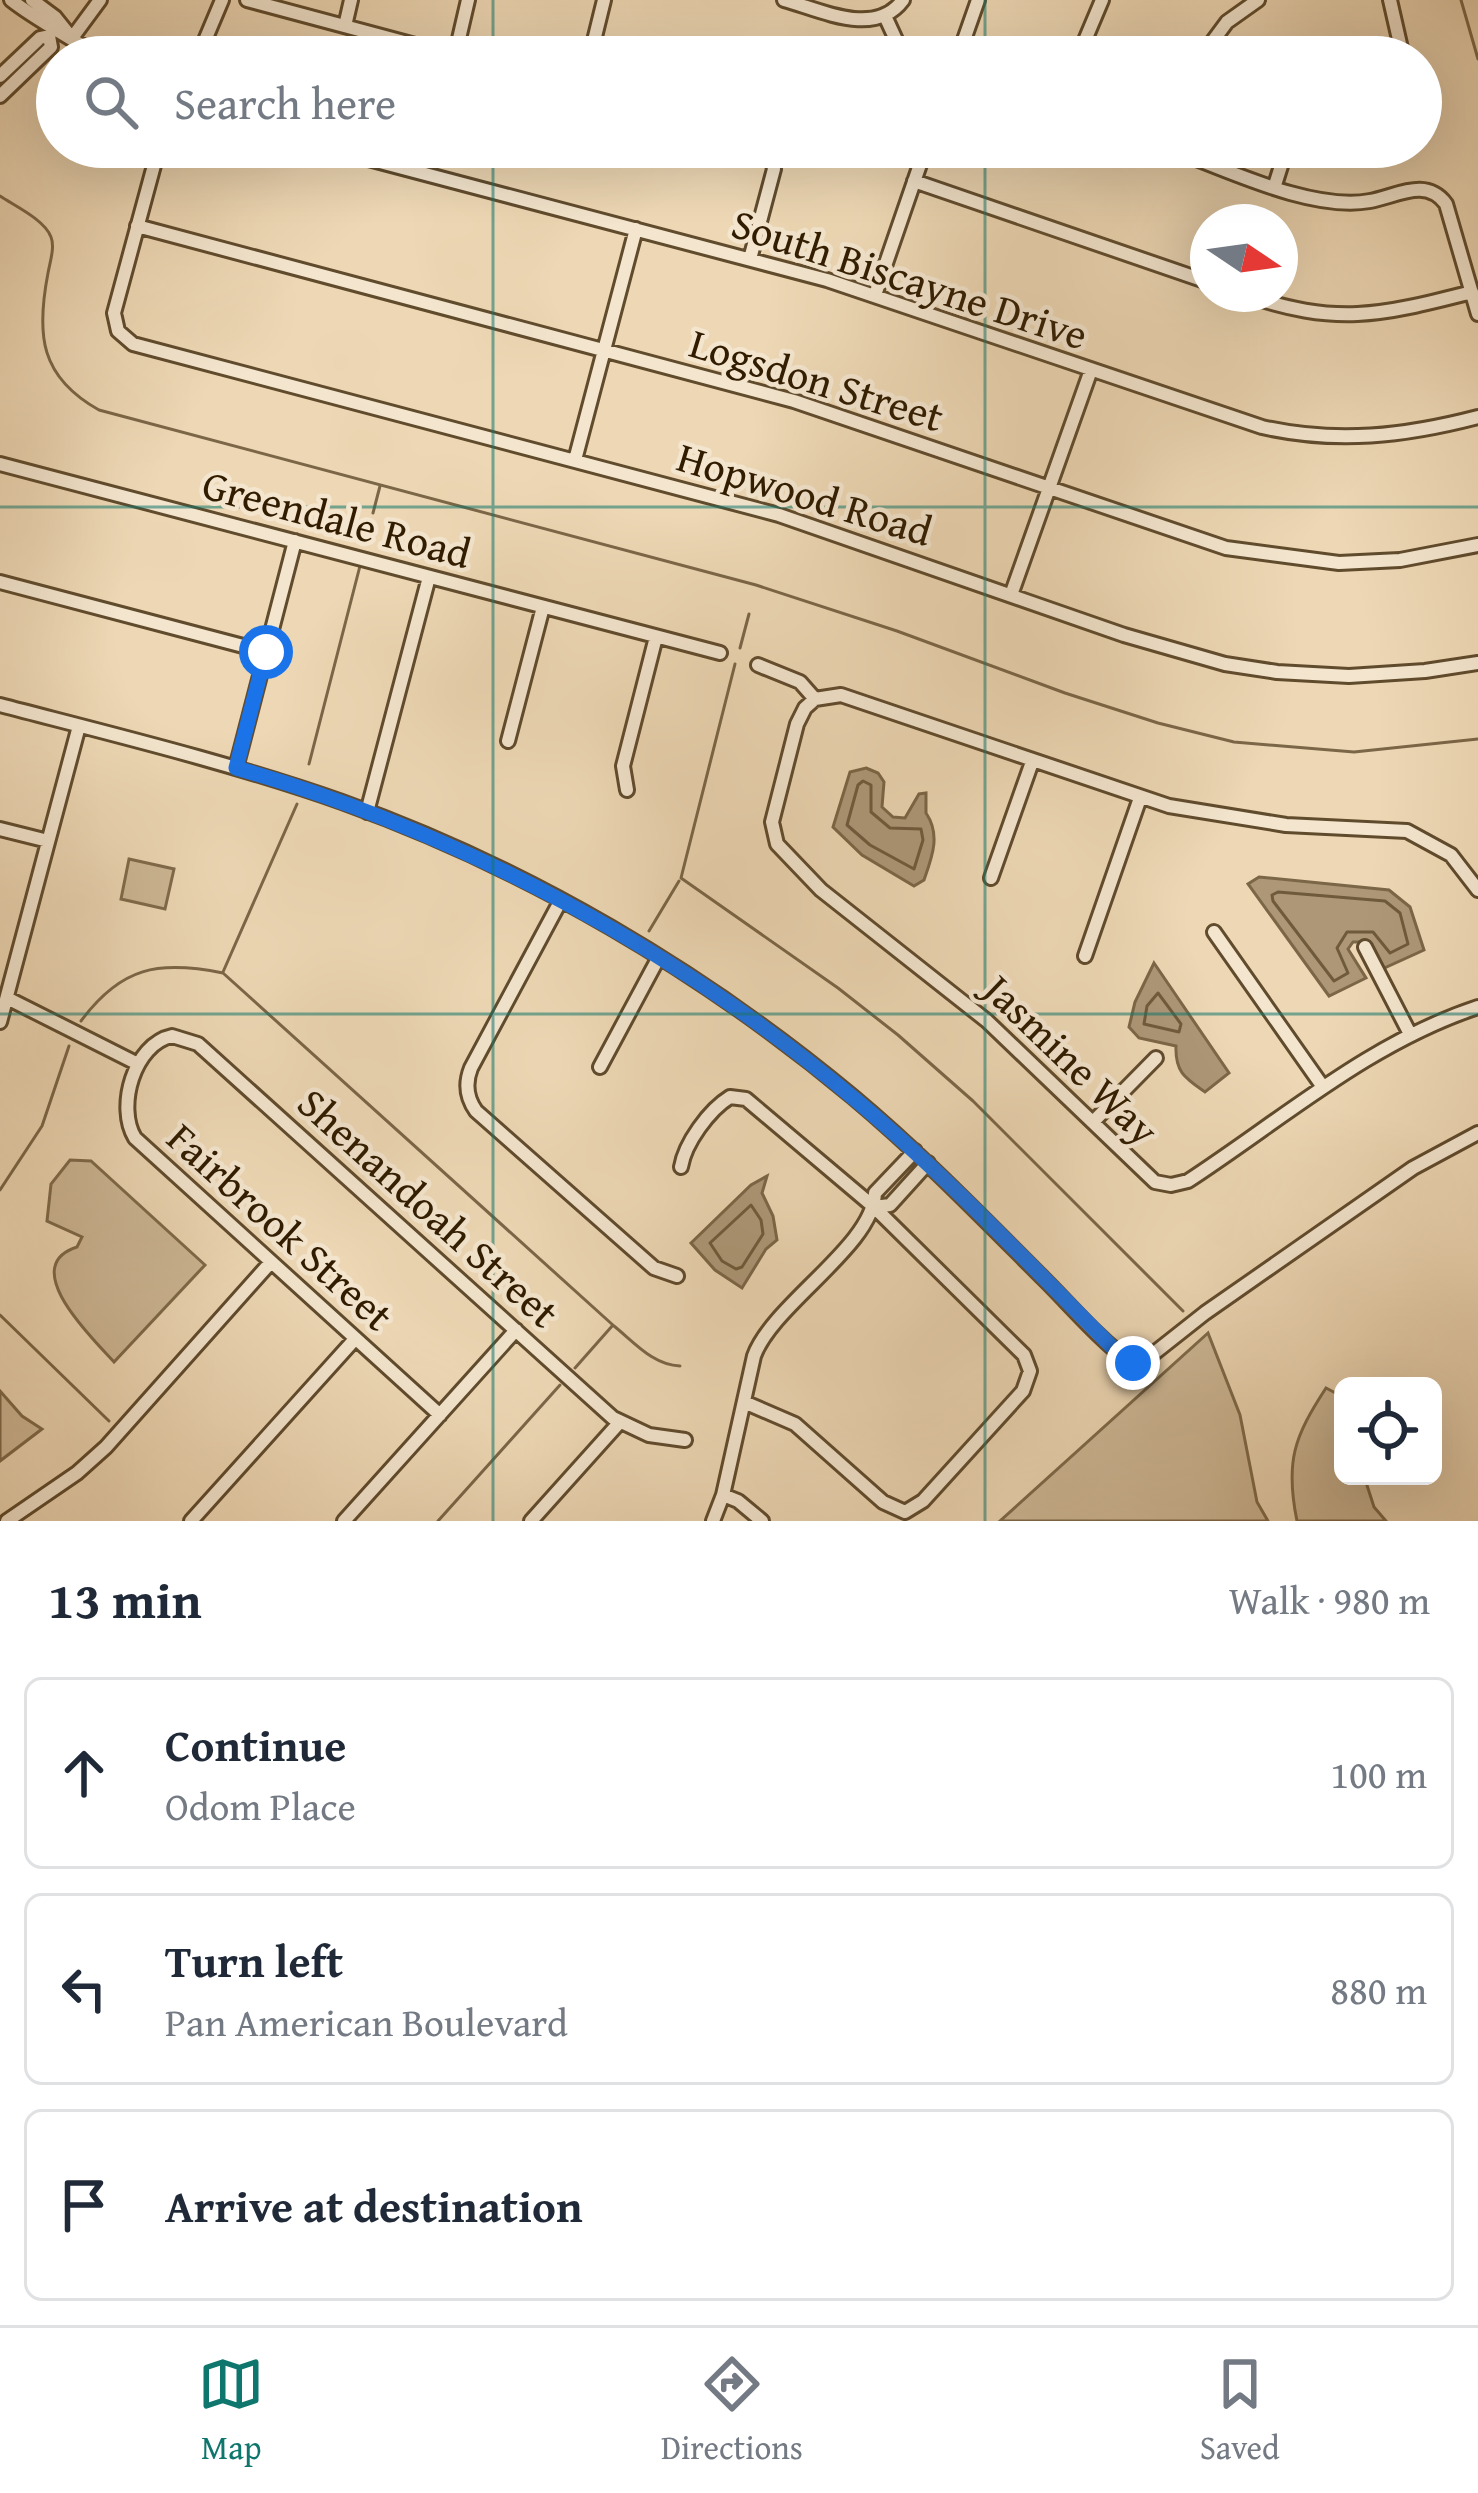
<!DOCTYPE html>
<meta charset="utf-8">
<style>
body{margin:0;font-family:"Gentium Book Plus",serif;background:#f2f2f3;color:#1f2937}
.controls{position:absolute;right:36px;bottom:36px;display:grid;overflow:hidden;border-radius:18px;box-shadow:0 12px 48px #0002}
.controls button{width:108px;height:108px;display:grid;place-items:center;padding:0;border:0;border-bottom:3px solid #e0e1e3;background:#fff;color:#1f2937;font:60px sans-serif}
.compass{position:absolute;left:1190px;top:204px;width:108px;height:108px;border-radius:50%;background:#fff;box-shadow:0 12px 48px #0002;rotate:103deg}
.stop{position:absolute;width:36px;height:36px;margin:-27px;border:9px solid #1a73e8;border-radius:50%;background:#fff}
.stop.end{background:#1a73e8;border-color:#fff;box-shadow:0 3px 12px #0008}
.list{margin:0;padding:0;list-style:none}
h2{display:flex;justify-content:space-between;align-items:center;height:156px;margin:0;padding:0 48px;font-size:51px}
h2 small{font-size:39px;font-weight:400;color:#747a83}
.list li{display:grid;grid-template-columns:78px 1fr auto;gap:36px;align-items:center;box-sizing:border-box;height:192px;margin:0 24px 24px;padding:0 24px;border:3px solid #e0e1e3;border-radius:18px}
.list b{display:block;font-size:45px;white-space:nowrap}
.list p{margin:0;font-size:39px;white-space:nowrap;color:#747a83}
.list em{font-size:39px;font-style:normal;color:#747a83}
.icon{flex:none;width:66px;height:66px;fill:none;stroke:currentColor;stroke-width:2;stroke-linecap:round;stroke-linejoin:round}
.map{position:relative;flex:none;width:1478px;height:1521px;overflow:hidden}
.search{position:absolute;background:#fff;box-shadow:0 12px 48px #0002;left:36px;right:36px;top:36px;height:132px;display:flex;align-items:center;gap:30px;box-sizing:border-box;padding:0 42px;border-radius:66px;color:#747a83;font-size:45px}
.sheet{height:804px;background:#fff}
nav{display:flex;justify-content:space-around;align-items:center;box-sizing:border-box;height:168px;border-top:3px solid #e0e1e3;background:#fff;font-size:33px;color:#747a83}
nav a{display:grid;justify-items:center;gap:6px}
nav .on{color:#0f766e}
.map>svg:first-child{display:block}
.green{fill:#cdb795;stroke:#7f6a4a;stroke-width:3}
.water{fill:#ad9777;stroke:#7b6647;stroke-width:3}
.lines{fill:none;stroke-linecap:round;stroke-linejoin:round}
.shore{stroke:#6f5a3c;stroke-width:3}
.stream{stroke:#7b6647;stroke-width:3}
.minor-casing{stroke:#604b2d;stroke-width:18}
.minor{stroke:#f3e5ce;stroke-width:12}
.route{stroke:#1a73e8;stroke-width:15}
.grid{fill:none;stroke:#0f766e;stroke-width:3;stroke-opacity:0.55}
.labels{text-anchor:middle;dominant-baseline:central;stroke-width:9;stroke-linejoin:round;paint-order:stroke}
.street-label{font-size:42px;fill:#311c00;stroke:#f3e5ce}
</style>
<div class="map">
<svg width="1478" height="1521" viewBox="0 0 1478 1521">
<rect width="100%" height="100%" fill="#edd7b4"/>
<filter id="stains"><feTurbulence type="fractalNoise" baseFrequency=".00167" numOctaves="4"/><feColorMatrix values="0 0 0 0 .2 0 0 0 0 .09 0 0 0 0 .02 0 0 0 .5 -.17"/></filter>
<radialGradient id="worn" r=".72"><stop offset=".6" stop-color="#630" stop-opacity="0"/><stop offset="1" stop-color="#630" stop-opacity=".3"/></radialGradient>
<path class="green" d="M129 859 174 869 165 909 121 899Z
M70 1160 91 1161 205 1265 114 1362C92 1338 17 1266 77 1247L82 1237 47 1221 51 1184Z
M1208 1333 1240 1415 1257 1502 1268 1521H1000Z
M1326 1388 1343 1397V1476H1364L1374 1507 1386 1521H1297C1285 1462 1294 1437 1326 1388Z
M0 1391 22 1416 42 1429 0 1461Z"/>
<path class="water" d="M866 768 878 773 884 782 882 807 893 817 905 818 919 794 926 793V813C941 835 932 857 924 880L914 886 862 855 833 827 850 772Z
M1259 877 1389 890 1410 907 1424 950 1382 969 1368 942H1353L1348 949 1366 978 1329 996 1248 884Z
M1154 963 1229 1073 1205 1092C1185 1078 1175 1072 1176 1046L1139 1038 1129 1027 1135 1002Z
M767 1176 762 1193 773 1216 777 1240 766 1249 742 1288 715 1270 691 1243 751 1185Z"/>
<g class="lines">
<path class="shore" d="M863 781 871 785V812L890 828 921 829 923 840 914 869 870 845 847 825 858 785Z
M1278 892 1385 901 1400 913 1408 944 1390 953 1373 932H1347L1337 948 1348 973 1334 981 1273 901 1272 895Z
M1158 993 1181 1024 1179 1032 1144 1024 1147 1006Z
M751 1205 761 1220 763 1234 742 1267 736 1269 722 1261 710 1243Z"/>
<path class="stream" d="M1461 0 1478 59
M0 196C15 206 45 220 51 237 55 247 50 262 48 273 36 335 40 377 99 410L756 585 897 631 1065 693 1158 723 1234 742 1354 752 1478 739
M373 513 380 486
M740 648 749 614
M735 664 681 878 838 988 898 1035 973 1101 1183 1311
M309 764 361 562
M649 931 679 881
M223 972 297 804
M81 1021C121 967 158 960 223 973L614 1326C635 1343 653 1365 680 1366
M0 1190 42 1126 69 1046
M0 1315 109 1421
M575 1368 613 1325
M438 1521 560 1385"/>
<defs>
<path id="minor" d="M11 0C39 22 70 36 99 57
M32 0 55 17 71 37
M247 0 460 57
M784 0C821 10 875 38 903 0
M1390 0 1403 57
M885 16 897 42 913 57
M345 26 351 0
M72 38 100 0
M455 56 468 0
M198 57 222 0
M590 57 604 0
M958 57 978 0
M1078 57 1102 0
M1201 57 1227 22 1258 0
M0 76 40 38 49 36 51 47 0 96
M159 147 114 313 118 331 133 344 779 515 1124 635 1225 664 1277 672 1349 676 1425 671 1478 663
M323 147 827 280 1262 427C1337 444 1405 436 1478 417
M1165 147C1222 167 1310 212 1370 201 1397 196 1426 177 1446 204L1478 314
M914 181 1208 282
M1275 185 1287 147
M137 226 794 401 1226 548 1339 563 1400 560 1478 545
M750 259 774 169 769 147
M1243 294C1337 326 1378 316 1472 292
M875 295 926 147
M575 460 636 229
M0 464 720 653
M0 582 266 652
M1011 595 1091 370
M758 665 800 682 815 699 841 695 1169 806 1286 825 1407 831 1451 855 1478 890
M815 699 805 708 797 724 772 822 777 844 821 890 987 1021 1155 1182 1171 1185 1188 1181C1283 1119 1369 1043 1478 1007
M0 705C115 735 231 763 342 802 527 868 703 972 853 1097 921 1154 982 1217 1045 1280 1072 1307 1099 1339 1130 1362L1148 1358 1205 1313 1413 1168 1478 1133
M508 741 543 607
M236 768 295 541
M627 790 623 766 656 637
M367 812 429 577
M0 829 48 841
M991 878 1032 762
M561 900 471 1068C465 1083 466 1097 476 1111L654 1268 677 1276
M1214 932 1323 1087
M1365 947 1410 1034
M1085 956 1140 798
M7 998 138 1064
M0 1022 79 726
M600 1067 659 957
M1093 1122 1156 1058
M681 1167C685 1143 709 1110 730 1097L746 1099 874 1207 1024 1355 1030 1371 1023 1391 923 1501 905 1512 883 1502 795 1424 744 1402
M874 1207 890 1205 928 1163
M440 1415 135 1138C116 1107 134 1044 172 1036L198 1044 613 1418 649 1435 685 1440
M723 1495 738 1501 762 1521
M7 1521 77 1473 106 1447 271 1262
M191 1521 355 1339
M344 1521 516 1330
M531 1521 619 1423
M713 1521 723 1495 754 1356C773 1304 873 1246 875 1193L915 1151"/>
</defs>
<use href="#minor" class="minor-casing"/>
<use href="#minor" class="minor"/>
</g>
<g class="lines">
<path class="route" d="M266 652 236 768C462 833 677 949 857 1101 952 1181 1037 1272 1125 1360L1133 1363"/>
</g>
<path class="grid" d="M493 0V57M985 0V57M493 147V1521M985 147V1521M0 507H1478M0 1014H1478"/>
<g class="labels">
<g class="street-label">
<text transform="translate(910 278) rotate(18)">South Biscayne Drive</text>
<text transform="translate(817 379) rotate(17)">Logsdon Street</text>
<text transform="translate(805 493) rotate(17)">Hopwood Road</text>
<text transform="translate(337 518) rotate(15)">Greendale Road</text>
<text transform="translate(1072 1059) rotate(44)">Jasmine Way</text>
<text transform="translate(429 1207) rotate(42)">Shenandoah Street</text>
<text transform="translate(281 1226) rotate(42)">Fairbrook Street</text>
</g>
</g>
<rect width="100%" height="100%" filter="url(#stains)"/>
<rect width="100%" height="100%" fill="url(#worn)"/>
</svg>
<div class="controls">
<button><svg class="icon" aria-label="locate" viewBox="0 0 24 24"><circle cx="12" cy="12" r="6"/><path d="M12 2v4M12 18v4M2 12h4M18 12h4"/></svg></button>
</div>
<svg class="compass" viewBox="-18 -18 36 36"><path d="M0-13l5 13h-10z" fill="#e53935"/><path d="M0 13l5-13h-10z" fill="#747a83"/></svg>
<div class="stop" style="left:266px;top:652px"></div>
<div class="stop end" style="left:1133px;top:1363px"></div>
<div class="search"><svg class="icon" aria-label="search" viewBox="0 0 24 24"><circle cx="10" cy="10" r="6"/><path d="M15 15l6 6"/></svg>Search here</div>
</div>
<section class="sheet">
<h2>13 min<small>Walk · 980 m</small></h2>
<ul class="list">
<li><svg class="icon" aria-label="ahead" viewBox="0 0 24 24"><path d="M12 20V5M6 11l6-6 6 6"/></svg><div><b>Continue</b><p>Odom Place</p></div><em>100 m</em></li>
<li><svg class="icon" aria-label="left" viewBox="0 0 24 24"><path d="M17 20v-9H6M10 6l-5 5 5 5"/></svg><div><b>Turn left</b><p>Pan American Boulevard</p></div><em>880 m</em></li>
<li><svg class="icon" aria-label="arrive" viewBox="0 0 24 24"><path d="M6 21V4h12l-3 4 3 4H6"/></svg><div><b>Arrive at destination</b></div></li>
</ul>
</section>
<nav>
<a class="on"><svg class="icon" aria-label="map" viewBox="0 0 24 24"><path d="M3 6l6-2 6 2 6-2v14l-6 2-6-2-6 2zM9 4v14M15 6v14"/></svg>Map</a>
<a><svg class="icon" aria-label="directions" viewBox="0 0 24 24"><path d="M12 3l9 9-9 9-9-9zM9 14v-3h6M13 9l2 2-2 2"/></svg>Directions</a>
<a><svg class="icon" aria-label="saved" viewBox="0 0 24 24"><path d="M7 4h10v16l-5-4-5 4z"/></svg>Saved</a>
</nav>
